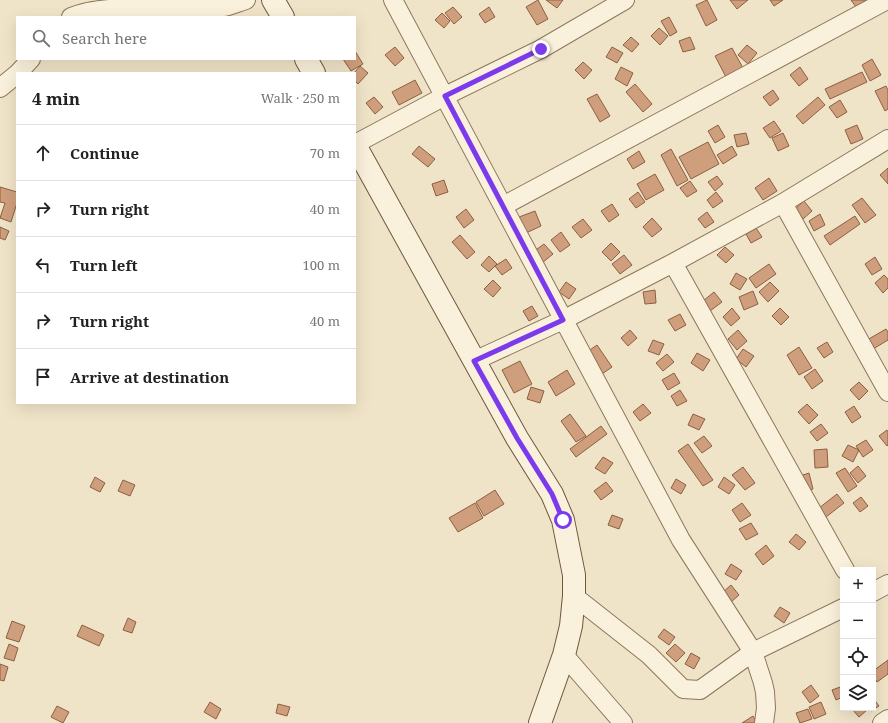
<!DOCTYPE html>
<meta charset="utf-8">
<style>
body{margin:0;font-family:"Noto Serif",serif;background:#f6f6f6;color:#222}
.controls{position:absolute;right:12px;bottom:12px;display:grid;overflow:hidden;border-radius:0px;box-shadow:0 4px 16px #0002}
.controls button{width:36px;height:36px;display:grid;place-items:center;padding:0;border:0;border-bottom:1px solid #e0e0e0;background:#fff;color:#222;font:20px sans-serif}
.stop{position:absolute;width:12px;height:12px;margin:-9px;border:3px solid #7c3aed;border-radius:50%;background:#fff}
.stop.end{background:#7c3aed;border-color:#fff;box-shadow:0 1px 4px #0008}
.list{margin:0;padding:0;list-style:none}
h2{display:flex;justify-content:space-between;align-items:center;height:52px;margin:0;padding:0 16px;font-size:17px}
h2 small{font-size:13px;font-weight:400;color:#767676}
.list li{display:grid;grid-template-columns:26px 1fr auto;gap:12px;align-items:center;box-sizing:border-box;height:56px;padding:0 16px;border-top:1px solid #e0e0e0}
.list b{display:block;font-size:15px;white-space:nowrap}
.list em{font-size:13px;font-style:normal;color:#767676}
.icon{flex:none;width:22px;height:22px;fill:none;stroke:currentColor;stroke-width:2;stroke-linecap:round;stroke-linejoin:round}
.map{position:relative;flex:none;width:888px;height:723px;overflow:hidden}
.search{position:absolute;background:#fff;box-shadow:0 4px 16px #0002;left:16px;top:16px;width:340px;height:44px;display:flex;align-items:center;gap:10px;box-sizing:border-box;padding:0 14px;border-radius:0px;color:#767676;font-size:15px}
.panel{position:absolute;background:#fff;box-shadow:0 4px 16px #0002;left:16px;top:72px;width:340px;height:332px;border-radius:0px}
.map>svg:first-child{display:block}
.building{fill:#cf9f7d;stroke:#8d5f41}
.lines{fill:none;stroke-linecap:round;stroke-linejoin:round}
.street-casing{stroke:#8d765c;stroke-width:20}
.secondary-casing{stroke:#6f573f;stroke-width:24}
.street{stroke:#faf1dc;stroke-width:18}
.secondary{stroke:#faf1dc;stroke-width:22}
.route{stroke:#7c3aed;stroke-width:5}
</style>
<div class="map">
<svg width="888" height="723" viewBox="0 0 888 723">
<rect width="100%" height="100%" fill="#f0e4c8"/>
<path class="building" d="M538 0 548 19 537 25 526 7Z
M546 0H563L557 8Z
M707 0 717 20 706 26 696 5Z
M730 0H748L737 9Z
M770 0H783L774 6Z
M851 0H867L856 7Z
M453 7 462 17 454 24 445 13Z
M489 7 495 17 485 23 479 14Z
M442 13 450 21 444 28 435 20Z
M669 17 677 32 670 36 661 21Z
M659 28 668 36 660 45 651 36Z
M631 37 639 44 632 52 623 45Z
M690 37 695 49 683 52 679 41Z
M747 45 757 53 748 64 738 55Z
M395 47 404 58 395 66 385 55Z
M612 47 623 53 617 63 606 57Z
M732 48 743 68 726 77 715 56Z
M355 51 363 64 351 71 343 59H355Z
M872 59 881 75 870 81 862 65Z
M583 62 592 70 584 79 575 70Z
M360 66 368 73 358 84 355 81 354 73Z
M621 67 633 73 627 86 615 79Z
M800 67 808 79 799 86 790 75Z
M862 72 867 82 830 99 825 89Z
M415 80 422 93 399 105 392 92Z
M635 84 652 104 643 112 626 92Z
M886 86 888 90V109L885 111 875 91Z
M773 90 779 99 770 106 763 97Z
M597 94 610 116 600 122 587 99Z
M374 97 383 107 375 114 366 103Z
M818 97 825 105 803 124 796 116Z
M840 100 847 112 837 118 829 107Z
M774 121 781 131 770 138 763 128Z
M718 125 725 137 715 143 708 131Z
M857 125 863 139 851 144 845 130Z
M746 133 749 144 737 147 734 135Z
M783 133 789 146 778 151 772 138Z
M708 142 719 164 691 179 679 157Z
M419 146 435 159 428 167 412 154Z
M732 146 737 155 723 164 717 155Z
M671 149 688 180 677 186 661 155Z
M639 151 645 162 633 169 627 159Z
M888 168V184L880 175Z
M655 174 664 190 646 200 637 184Z
M717 176 723 184 715 191 708 182Z
M769 178 777 191 763 200 755 188Z
M444 180 448 192 436 196 432 184Z
M690 181 697 191 687 197 680 188Z
M0 187 17 192V203L11 222 0 218 5 203 0 202Z
M638 192 645 202 636 208 629 199Z
M716 192 723 201 713 208 707 200Z
M862 198 876 215 865 223 852 205Z
M804 201 812 211 803 219 795 209Z
M612 204 619 215 609 222 601 211Z
M466 209 474 220 464 228 456 217Z
M535 211 541 226 526 233 519 217Z
M707 212 714 222 705 228 698 219Z
M820 214 825 225 814 231 809 221Z
M855 216 860 224 830 245 824 236Z
M652 218 662 229 652 237 643 227Z
M583 219 592 230 581 238 572 227Z
M0 227 9 231 5 240 0 238Z
M756 228 762 237 751 243 746 234Z
M561 232 570 245 560 252 551 240Z
M460 235 475 252 467 259 452 242Z
M611 243 620 252 611 261 602 252Z
M544 244 553 254 542 263 533 252Z
M725 247 734 255 726 263 717 255Z
M624 255 632 265 620 274 612 264Z
M489 256 497 264 489 272 481 265Z
M875 257 882 269 872 275 865 264Z
M506 259 512 268 502 275 495 266Z
M769 264 776 274 756 288 749 278Z
M736 273 747 279 740 290 730 284Z
M884 275 888 279V288L883 293 875 283Z
M493 280 501 288 493 297 484 289Z
M566 282 576 289 569 299 559 292Z
M770 282 779 291 768 302 759 292Z
M655 290 656 303 645 304 643 292Z
M753 291 758 304 744 310 739 297Z
M714 292 722 302 710 311 703 301Z
M532 306 538 316 529 321 523 311Z
M732 308 740 318 731 326 723 317Z
M780 308 789 317 781 325 772 316Z
M680 314 686 325 675 331 668 320Z
M886 329 888 332V340L873 349 867 340Z
M630 330 637 338 628 346 621 338Z
M738 330 747 341 737 350 728 339Z
M653 340 664 344 659 355 648 351Z
M827 342 833 352 824 358 817 348Z
M597 345 612 367 602 374 587 352Z
M799 347 812 368 799 375 787 355Z
M743 349 754 356 746 367 736 359Z
M697 353 710 360 703 371 691 363Z
M667 354 674 362 663 371 656 363Z
M520 361 532 384 514 393 502 370Z
M815 369 823 381 812 389 804 377Z
M567 370 575 384 556 396 548 382Z
M674 373 680 383 668 390 662 380Z
M859 382 868 391 859 400 850 390Z
M531 387 544 391 540 403 527 399Z
M680 390 687 401 677 406 671 396Z
M643 404 651 413 640 421 633 412Z
M807 404 818 415 809 424 798 412Z
M854 406 861 417 852 423 845 412Z
M570 414 586 436 576 442 561 421Z
M693 414 705 419 699 430 688 425Z
M821 424 828 433 817 441 810 432Z
M601 426 607 434 576 457 570 449Z
M887 430 888 432V445L887 446 879 436Z
M704 436 712 446 702 453 694 443Z
M866 440 873 450 863 457 856 446Z
M688 444 713 480 703 486 678 451Z
M848 445 859 450 853 462 842 456Z
M827 449 828 467 815 468 814 450Z
M603 457 613 463 605 474 595 468Z
M858 466 866 476 858 483 850 473Z
M743 467 755 483 745 490 732 475Z
M845 468 857 486 848 492 836 473Z
M809 473 813 489 801 493 797 477Z
M95 477 105 483 100 492 90 487Z
M724 477 735 485 729 494 718 487Z
M676 479 686 485 681 494 671 488Z
M123 480 135 485 130 496 118 491Z
M606 482 613 491 601 500 594 491Z
M495 490 504 504 484 516 476 502Z
M837 494 844 503 826 517 819 508Z
M861 497 868 506 860 512 853 503Z
M475 503 483 518 458 532 449 518Z
M742 503 751 515 740 522 732 510Z
M612 515 623 519 619 529 608 525Z
M751 523 758 534 746 540 739 529Z
M796 534 806 542 799 550 789 542Z
M766 545 774 556 763 565 755 554Z
M731 564 742 571 736 580 725 574Z
M731 585 739 595 730 603 722 593Z
M780 607 790 613 784 623 774 616Z
M128 618 136 622 132 633 123 630Z
M12 621 25 626 19 642 6 638Z
M82 625 104 635 99 646 77 636Z
M664 629 675 637 669 645 658 637Z
M9 644 18 648 14 661 4 658Z
M675 644 685 653 676 662 666 653Z
M691 653 700 658 694 669 685 664Z
M888 660V674L877 682 873 676V671Z
M0 664 8 667 4 681 0 680Z
M811 685 819 696 810 703 802 692Z
M843 686V697L836 700 832 690Z
M873 698 879 706 871 711 868 708H873Z
M210 702 221 709 216 719 204 712Z
M821 702 826 714 814 719 809 707Z
M278 704 290 707 287 716 276 713Z
M57 706 69 712 63 723 51 717Z
M851 708H866L867 710 859 717Z
M808 709 812 719 800 723 796 713Z
M753 716 757 723H742Z"/>
<g class="lines">
<defs>
<path id="street" d="M393 0 681 540 753 652 763 683 765 692 766 708 764 723
M71 17C114 0 175 14 223 7 230 6 239 2 246 0
M18 73 31 59
M0 88 17 74
M355 144 445 96 541 49 625 0
M783 203 888 392
M503 206 887 0
M673 263 845 570
M474 361 563 320 673 263 783 203 888 139
M873 592 888 584
M574 596 649 655 683 689 700 690 753 652 843 608
M564 655 623 723
M882 723 888 719"/>
<path id="secondary" d="M273 0 283 17
M306 59 314 73
M355 145 517 438 552 494 563 520 574 575V596L571 626 564 655 540 723"/>
</defs>
<use href="#street" class="street-casing"/>
<use href="#secondary" class="secondary-casing"/>
<use href="#street" class="street"/>
<use href="#secondary" class="secondary"/>
</g>
<g class="lines">
<path class="route" d="M541 49 445 96 563 320 474 361 517 438 552 494 563 520"/>
</g>
</svg>
<div class="controls">
<button>+</button>
<button>−</button>
<button><svg class="icon" aria-label="locate" viewBox="0 0 24 24"><circle cx="12" cy="12" r="6"/><path d="M12 2v4M12 18v4M2 12h4M18 12h4"/></svg></button>
<button><svg class="icon" aria-label="layers" viewBox="0 0 24 24"><path d="M12 4l9 5-9 5-9-5zM3 14l9 5 9-5"/></svg></button>
</div>
<div class="stop" style="left:563px;top:520px"></div>
<div class="stop end" style="left:541px;top:49px"></div>
<div class="search"><svg class="icon" aria-label="search" viewBox="0 0 24 24"><circle cx="10" cy="10" r="6"/><path d="M15 15l6 6"/></svg>Search here</div>
<section class="panel">
<h2>4 min<small>Walk · 250 m</small></h2>
<ul class="list">
<li><svg class="icon" aria-label="ahead" viewBox="0 0 24 24"><path d="M12 20V5M6 11l6-6 6 6"/></svg><div><b>Continue</b></div><em>70 m</em></li>
<li><svg class="icon" aria-label="right" viewBox="0 0 24 24"><path d="M7 20v-9h11M14 6l5 5-5 5"/></svg><div><b>Turn right</b></div><em>40 m</em></li>
<li><svg class="icon" aria-label="left" viewBox="0 0 24 24"><path d="M17 20v-9H6M10 6l-5 5 5 5"/></svg><div><b>Turn left</b></div><em>100 m</em></li>
<li><svg class="icon" aria-label="right" viewBox="0 0 24 24"><path d="M7 20v-9h11M14 6l5 5-5 5"/></svg><div><b>Turn right</b></div><em>40 m</em></li>
<li><svg class="icon" aria-label="arrive" viewBox="0 0 24 24"><path d="M6 21V4h12l-3 4 3 4H6"/></svg><div><b>Arrive at destination</b></div></li>
</ul>
</section>
</div>
